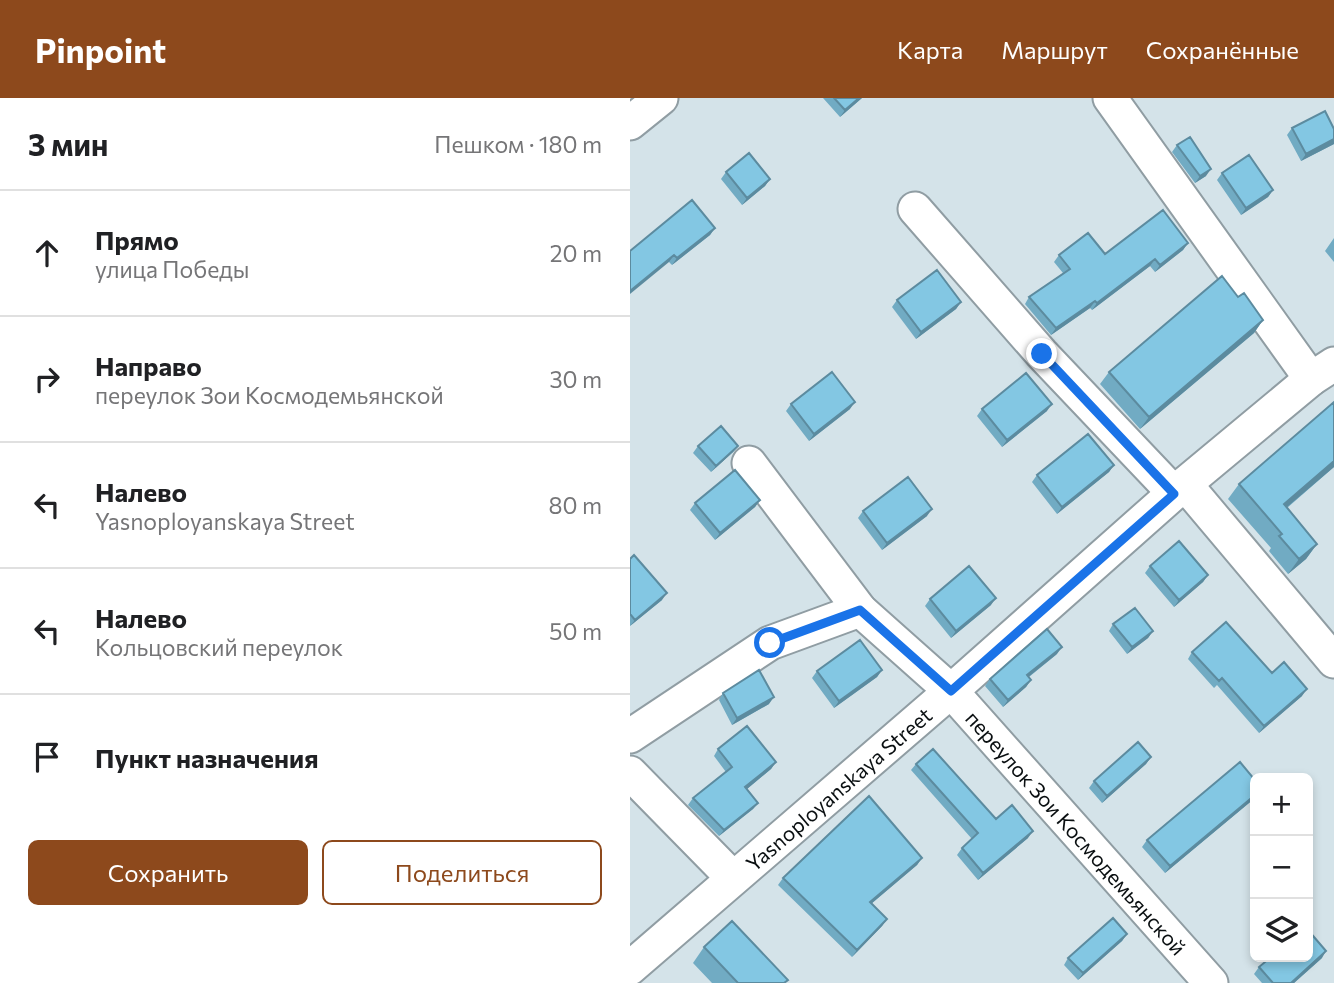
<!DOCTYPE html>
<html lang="ru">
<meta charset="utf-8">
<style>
body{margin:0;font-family:Commissioner,sans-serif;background:#f2f2f2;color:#202124}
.controls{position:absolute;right:21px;bottom:21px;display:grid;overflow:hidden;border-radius:10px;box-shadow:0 4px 10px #0003}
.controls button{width:63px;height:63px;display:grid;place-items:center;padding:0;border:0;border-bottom:2px solid #e0e0e0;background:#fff;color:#202124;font:35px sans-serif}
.stop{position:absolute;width:21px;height:21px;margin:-16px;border:5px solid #1a73e8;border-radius:50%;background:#fff}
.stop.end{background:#1a73e8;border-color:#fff;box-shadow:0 2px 7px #0008}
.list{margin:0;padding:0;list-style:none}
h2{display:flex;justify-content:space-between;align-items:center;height:91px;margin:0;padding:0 28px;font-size:30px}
h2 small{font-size:23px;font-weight:400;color:#757577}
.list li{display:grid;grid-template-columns:46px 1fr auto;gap:21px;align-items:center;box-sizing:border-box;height:126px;padding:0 28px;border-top:2px solid #e0e0e0}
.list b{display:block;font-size:26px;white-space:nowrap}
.list p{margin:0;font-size:23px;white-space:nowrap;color:#757577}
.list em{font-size:23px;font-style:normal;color:#757577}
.actions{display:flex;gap:14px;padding:21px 28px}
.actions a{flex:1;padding:16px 0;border:2px solid #8d491c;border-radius:10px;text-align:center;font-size:24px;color:#8d491c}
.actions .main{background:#8d491c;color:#fff}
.icon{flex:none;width:38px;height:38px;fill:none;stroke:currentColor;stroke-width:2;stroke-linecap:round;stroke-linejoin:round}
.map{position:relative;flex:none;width:704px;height:885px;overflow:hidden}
header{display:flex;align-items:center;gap:42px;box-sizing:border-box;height:98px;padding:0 35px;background:#8d491c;color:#fff}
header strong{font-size:33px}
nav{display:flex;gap:38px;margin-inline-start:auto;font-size:24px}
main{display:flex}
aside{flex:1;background:#fff}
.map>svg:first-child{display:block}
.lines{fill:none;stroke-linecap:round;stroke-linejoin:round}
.minor-casing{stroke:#909da3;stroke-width:37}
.minor{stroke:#fff;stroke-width:33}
.wall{fill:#71abc3}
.shaded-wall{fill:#5c8b9f}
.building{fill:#83c7e3;stroke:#5c8b9f;stroke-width:2}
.route{stroke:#1a73e8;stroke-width:9}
.labels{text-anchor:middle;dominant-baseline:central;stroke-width:6;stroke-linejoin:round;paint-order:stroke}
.street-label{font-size:21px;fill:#0a0f11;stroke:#d4e3e9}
</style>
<header>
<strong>Pinpoint</strong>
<nav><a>Карта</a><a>Маршрут</a><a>Сохранённые</a></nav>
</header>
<main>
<aside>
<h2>3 мин<small>Пешком · 180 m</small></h2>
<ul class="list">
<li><svg class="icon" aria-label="ahead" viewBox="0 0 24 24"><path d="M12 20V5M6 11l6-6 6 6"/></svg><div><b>Прямо</b><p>улица Победы</p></div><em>20 m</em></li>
<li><svg class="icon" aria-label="right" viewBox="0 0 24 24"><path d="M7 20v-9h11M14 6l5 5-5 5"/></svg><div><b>Направо</b><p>переулок Зои Космодемьянской</p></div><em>30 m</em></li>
<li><svg class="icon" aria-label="left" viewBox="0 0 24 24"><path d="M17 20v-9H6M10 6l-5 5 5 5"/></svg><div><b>Налево</b><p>Yasnoployanskaya Street</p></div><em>80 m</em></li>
<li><svg class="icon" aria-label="left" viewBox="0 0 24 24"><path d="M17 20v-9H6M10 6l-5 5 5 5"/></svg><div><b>Налево</b><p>Кольцовский переулок</p></div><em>50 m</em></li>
<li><svg class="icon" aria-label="arrive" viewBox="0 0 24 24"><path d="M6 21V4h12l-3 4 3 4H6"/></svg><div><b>Пункт назначения</b></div></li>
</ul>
<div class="actions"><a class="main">Сохранить</a><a>Поделиться</a></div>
</aside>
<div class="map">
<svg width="704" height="885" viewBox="0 0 704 885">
<rect width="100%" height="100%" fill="#d4e3e9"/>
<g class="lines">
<defs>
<g id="minor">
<path d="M480 0 681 281"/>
<path d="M0 25 31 0"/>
<path d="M285 111 412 256 544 395"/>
<path id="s1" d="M119 365 230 512 321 593 581 885"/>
<path d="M555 386 704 563"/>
<path d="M0 638 140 545 230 512"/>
<path d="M0 675 102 779"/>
<path id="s2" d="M0 870 321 593 544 395 681 281 704 266"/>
</g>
</defs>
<use href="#minor" class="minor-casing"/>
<use href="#minor" class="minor"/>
</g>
<path class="wall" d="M193 0H232L210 19Z
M662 30 704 31V46L671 63 657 37Z
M547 47 576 78 565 85 542 54Z
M96 74 140 81 135 88 112 107 91 81Z
M592 75 643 92 638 99 611 117 587 82Z
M85 130 80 137 42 167 39 164 0 153Z
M704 140V164L695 153Z
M558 145 553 152 525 174 520 168 462 212 460 210 421 237 395 206 399 199 433 175 424 164 429 157 475 156Z
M608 199 633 222 624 235 510 331 470 286 479 274Z
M267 202 331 204 326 211 286 241 262 209Z
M704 304V369L657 410 687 446 676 461 658 476 639 453 641 450 598 401 609 386Z
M161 306 220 311 179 343 156 313Z
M352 311 417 313 372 349 347 318Z
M68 348H108L103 354 81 374 63 355Z
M484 367 479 374 427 416 402 384 407 377Z
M130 402 125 409 85 442 60 412 65 405Z
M233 413 297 418 252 452 228 420Z
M0 461 32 502 0 528Z
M520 468 578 477 573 484 544 509 515 475Z
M300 501 361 507 321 540 295 508Z
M483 526 523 533 518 540 497 556 479 533Z
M562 554 672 598 629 635 587 587 584 590 558 561Z
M427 556 399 579 401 582 396 589 373 609 355 588 360 581Z
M252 572 247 579 204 610 182 580 187 573Z
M93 595 139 606 102 627 89 602Z
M88 651 146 664 141 671 117 691 128 705 123 711 89 738 58 707 63 700 96 674 84 658Z
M521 659 516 666 472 705 459 690 464 683Z
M286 666 366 721 398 740 348 782 327 757 332 750 342 741 281 672Z
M625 682V700L535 775 512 749 517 742Z
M292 760 287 767 241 806 257 821 252 828 222 859 148 787 153 780Z
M497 836 492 843 448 882 434 867 438 860Z
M74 849 155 885H82L63 865Z
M692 860 664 885H632L624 876 629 869Z"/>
<path class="shaded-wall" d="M229 0H232L210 19 215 12Z
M704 41V46L671 63 676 56Z
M581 71 576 78 565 85 570 78Z
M140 81 135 88 112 107 117 100Z
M643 92 638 99 611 117 616 110Z
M85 130 80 137 42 167 47 160Z
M558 145 553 152 525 174 530 167Z
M44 157 39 164 0 196V193Z
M525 161 520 168 462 212 467 205Z
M465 203 460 210 421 237 426 230Z
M331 204 326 211 286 241 291 234Z
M633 222 624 235 510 331 519 319Z
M225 304 220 311 179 343 184 336Z
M422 306 417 313 372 349 377 342Z
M108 348 103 354 81 374 86 368Z
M704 363V369L643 421 654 406Z
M484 367 479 374 427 416 432 409Z
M130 402 125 409 85 442 90 435Z
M302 411 297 418 252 452 257 445Z
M687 446 676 461 658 476 669 461Z
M578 477 573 484 544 509 549 502Z
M37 495 32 502 0 528 5 522Z
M366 500 361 507 321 540 326 533Z
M523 533 518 540 497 556 502 549Z
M432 549 427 556 392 584 397 577Z
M252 572 247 579 204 610 209 603Z
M401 582 396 589 373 609 378 602Z
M677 591 672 598 629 635 634 628Z
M144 599 139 606 102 627 107 620Z
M521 659 516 666 472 705 477 698Z
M146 664 141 671 111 696 115 689Z
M625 697V700L535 775 540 768Z
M128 705 123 711 89 738 94 732Z
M403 733 398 740 348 782 353 775Z
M292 760 287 767 235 811 240 804Z
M257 821 252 828 222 859 227 852Z
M497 836 492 843 448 882 453 875Z
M696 853 692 860 664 885H661Z"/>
<path class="building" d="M204 0H229L215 12Z
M695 13 704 31V41L676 56 662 30Z
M560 39 581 71 570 78 547 47Z
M119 55 140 81 117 100 96 74Z
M619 57 643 92 616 110 592 75Z
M62 102 85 130 47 160 44 157 0 193V153Z
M533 112 558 145 530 167 525 161 467 205 465 203 426 230 399 199 440 171 429 157 458 135 475 156Z
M307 172 331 204 291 234 267 202Z
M592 178 608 199 614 195 633 222 519 319 479 274Z
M202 274 225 304 184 336 161 306Z
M396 275 422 306 377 342 352 311Z
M704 304V363L654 406 687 446 669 461 649 438 652 436 609 386Z
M91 328 108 348 86 368 68 348Z
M458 336 484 367 432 409 407 377Z
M105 372 130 402 90 435 65 405Z
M278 379 302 411 257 445 233 413Z
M549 443 578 477 549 502 520 468Z
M4 457 37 495 5 522 0 516V461Z
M339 468 366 500 326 533 300 501Z
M505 510 523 533 502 549 483 526Z
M596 524 642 575 654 564 677 591 634 628 592 580 589 583 562 554Z
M417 531 432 549 397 577 401 582 378 602 360 581Z
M230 542 252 572 209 603 187 573Z
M129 572 144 599 107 620 93 595Z
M117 628 146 664 115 689 128 705 94 732 63 700 102 669 88 651Z
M508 644 521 659 477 698 464 683Z
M303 651 366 721 382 707 403 733 353 775 332 750 348 735 286 666Z
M610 664 625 682V697L540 768 517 742Z
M239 698 292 760 240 804 257 821 227 852 153 780Z
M483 820 497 836 453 875 438 860Z
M102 823 158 882 154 885H108L74 849Z
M678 832 696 853 661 885H643L629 869 641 859H678Z"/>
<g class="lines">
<path class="route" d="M140 545 230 512 321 593 544 396 412 256"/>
</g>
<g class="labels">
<g class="street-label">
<text stroke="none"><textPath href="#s2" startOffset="275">Yasnoployanskaya Street</textPath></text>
<text stroke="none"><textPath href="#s1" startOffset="495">переулок Зои Космодемьянской</textPath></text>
</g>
</g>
</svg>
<div class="controls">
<button>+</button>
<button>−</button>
<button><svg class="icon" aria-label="layers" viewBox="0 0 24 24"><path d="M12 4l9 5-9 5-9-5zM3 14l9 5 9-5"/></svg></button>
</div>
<div class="stop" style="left:140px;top:545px"></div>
<div class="stop end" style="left:412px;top:256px"></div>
</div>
</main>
